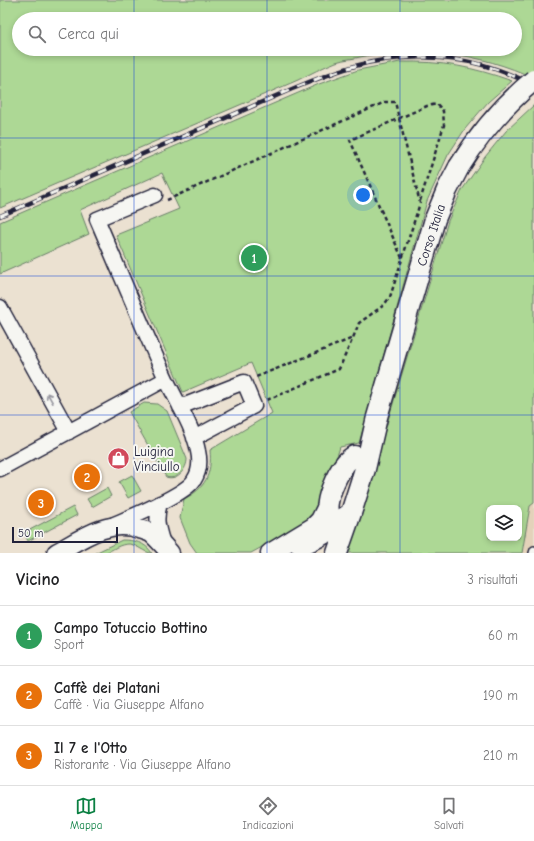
<!DOCTYPE html>
<html lang="it">
<meta charset="utf-8">
<style>
body{margin:0;font-family:"Comic Neue",sans-serif;background:#f2f2f2;color:#202124}
.controls{position:absolute;right:12px;bottom:12px;display:grid;overflow:hidden;border-radius:8px;box-shadow:0 2px 6px #0003}
.controls button{width:36px;height:36px;display:grid;place-items:center;padding:0;border:0;border-bottom:1px solid #e0e0e0;background:#fff;color:#202124;font:20px sans-serif}
.scale{position:absolute;left:12px;bottom:10px;width:106px;box-sizing:border-box;padding-left:4px;border:2px solid #22223b;border-top:0;font-size:11px;line-height:14px;white-space:nowrap;color:#22223b;-webkit-text-stroke:3px #f6f6f2;paint-order:stroke}
.you{position:absolute;left:363px;top:195px;width:14px;height:14px;margin:-10px;border:3px solid #fff;border-radius:50%;background:#1a73e8;box-shadow:0 0 0 6px #1a73e833}
.badge{display:grid;place-items:center;width:26px;height:26px;border-radius:50%;background:#0b8043;color:#fff;font-size:13px;font-weight:700}
.pin{position:absolute;translate:-50% -50%;border:2px solid #fff;box-shadow:0 1px 4px #0006}
.list{margin:0;padding:0;list-style:none}
h2{display:flex;justify-content:space-between;align-items:center;height:52px;margin:0;padding:0 16px;font-size:17px}
h2 small{font-size:13px;font-weight:400;color:#757577}
.list li{display:grid;grid-template-columns:26px 1fr auto;gap:12px;align-items:center;box-sizing:border-box;height:60px;padding:0 16px;border-top:1px solid #e0e0e0}
.list b{display:block;font-size:15px;white-space:nowrap}
.list p{margin:0;font-size:13px;white-space:nowrap;color:#757577}
.list em{font-size:13px;font-style:normal;color:#757577}
.icon{flex:none;width:22px;height:22px;fill:none;stroke:currentColor;stroke-width:2;stroke-linecap:round;stroke-linejoin:round}
.map{position:relative;flex:none;width:534px;height:553px;overflow:hidden}
.search{position:absolute;background:#fff;box-shadow:0 2px 6px #0003;left:12px;right:12px;top:12px;height:44px;display:flex;align-items:center;gap:10px;box-sizing:border-box;padding:0 14px;border-radius:22px;color:#757577;font-size:15px}
.sheet{height:232px;background:#fff}
nav{display:flex;justify-content:space-around;align-items:center;box-sizing:border-box;height:56px;border-top:1px solid #e0e0e0;background:#fff;font-size:11px;color:#757577}
nav a{display:grid;justify-items:center;gap:2px}
nav .on{color:#0b8043}
.map>svg:first-child{display:block}
.built{fill:#e4d2ba}
.green{fill:#add895;stroke:#687d68;fill-rule:evenodd}
.lines{fill:none;stroke-linecap:round;stroke-linejoin:round}
.service-casing{stroke:#22223b;stroke-width:10}
.minor-casing{stroke:#22223b;stroke-width:17}
.tertiary-casing{stroke:#22223b;stroke-width:21}
.secondary-casing{stroke:#22223b;stroke-width:23}
.path{stroke:#22223b;stroke-width:2.5;stroke-dasharray:4 3;stroke-linecap:butt}
.service{stroke:#f6f6f2;stroke-width:7}
.minor{stroke:#f6f6f2;stroke-width:14}
.tertiary{stroke:#f6f6f2;stroke-width:18}
.secondary{stroke:#f6f6f2;stroke-width:20}
.rail-casing{stroke:#22223b;stroke-width:4.5}
.rail{stroke:#f6f6f2;stroke-width:3;stroke-dasharray:9;stroke-linecap:butt}
.secondary-bridge-casing{stroke:#22223b;stroke-width:23;stroke-linecap:butt}
.secondary-bridge{stroke:#f6f6f2;stroke-width:20}
.oneway{stroke:#9797a0}
.grid{fill:none;stroke:#1d4ed8;stroke-width:1;stroke-opacity:0.55}
.labels{text-anchor:middle;dominant-baseline:central;stroke-width:4;stroke-linejoin:round;paint-order:stroke}
.street-label{font-size:13px;fill:#22223b;stroke:#f6f6f2}
.poi-label{font-size:13px;fill:#22223b;stroke:#f6f6f2;text-anchor:start}
</style>
<div class="map">
<svg width="534" height="553" viewBox="0 0 534 553">
<rect width="100%" height="100%" fill="#ebe1d1"/>
<filter id="ink" filterUnits="userSpaceOnUse"><feTurbulence type="fractalNoise" baseFrequency=".025" numOctaves="2"/><feDisplacementMap in="SourceGraphic" scale="8" xChannelSelector="R" yChannelSelector="G"/><feConvolveMatrix kernelMatrix="1 2 1 2 8 2 1 2 1" color-interpolation-filters="sRGB"/></filter>
<g filter="url(#ink)">
<path class="built" d="M534 503V553H522L530 506Z"/>
<path class="green" d="M0 0H534V78C480 53 420 45 360 57 353 59 344 59 336 62 323 67 310 74 298 80L0 208ZM19 19H515V49H19Z
M400 62C442 61 473 67 512 81L488 102 465 129 448 155 427 201 359 443 340 447 323 499 308 522 251 553H197L190 543 180 518 184 499C206 488 212 474 210 450L272 413 251 363 183 392 116 235 179 209 162 173 80 210 89 234 0 274V222L319 84 358 70Z
M534 105V503L530 506 522 553H348L448 221 462 190 485 157 506 131ZM489 508H519V538H489Z
M144 403 157 404 167 411 187 459C187 469 177 481 166 477L129 412Z
M132 475 141 491 128 498 119 482Z
M107 488 111 496 92 507 87 499Z
M73 507 77 515 28 541 24 533Z
M122 540C133 540 145 542 152 553 144 553 138 545 129 544 119 544 113 550 105 553 102 553 98 553 95 553Z"/>
<g class="lines">
<defs>
<path id="service" d="M533 553 534 550"/>
<path id="minor" d="M0 307 69 432
M180 407 244 382 254 406 194 438
M0 469 166 379
M160 503C155 520 158 528 163 544
M112 525C130 517 185 495 194 480 200 471 200 460 198 451 194 429 176 400 166 379 142 326 120 272 97 219L155 195"/>
<path id="tertiary" d="M301 547C315 539 330 534 339 521
M56 553C81 539 109 518 139 529 143 530 147 531 151 533 158 539 164 546 170 553
M270 553 313 527 320 520 327 506"/>
<path id="secondary" d="M354 456C362 458 364 461 365 469L351 513 339 521C335 520 331 519 329 514 323 503 337 474 345 464 347 461 351 458 354 456Z
M365 469 377 417 435 219 447 190 459 167
M337 553 351 513"/>
</defs>
<use href="#service" class="service-casing"/>
<use href="#minor" class="minor-casing"/>
<use href="#tertiary" class="tertiary-casing"/>
<use href="#secondary" class="secondary-casing"/>
<path class="path" d="M167 200 385 102H395L420 203 390 297 384 305 359 323 353 338 256 377
M402 258 350 140 427 106 437 104 443 111 444 125 420 201
M267 400 339 369 353 338"/>
<use href="#service" class="service"/>
<use href="#minor" class="minor"/>
<use href="#tertiary" class="tertiary"/>
<use href="#secondary" class="secondary"/>
<defs>
<path id="rail" d="M0 216 292 89C312 81 333 72 355 66 395 55 442 54 483 65 500 70 517 77 534 85"/>
</defs>
<use href="#rail" class="rail-casing"/>
<use href="#rail" class="rail"/>
<defs>
<path id="secondary-bridge" d="M459 167C480 133 504 105 534 80"/>
</defs>
<use href="#secondary-bridge" class="secondary-bridge-casing"/>
<use href="#secondary-bridge" class="secondary-bridge"/>
</g>
<defs><path id="oneway-shaft" d="M-6 0H5M1.5-3L5.5 0L1.5 3" fill="none" stroke-width="1.6" stroke-linecap="round" stroke-linejoin="round"/></defs>
<use class="oneway" href="#oneway-shaft" transform="translate(50 398) rotate(-119)"/>
</g>
<path class="grid" d="M134 0V19M267 0V19M400 0V19M134 49V553M267 49V553M400 49V553M0 138H534M0 276H534M0 415H534"/>
<defs>
<symbol id="shop-disc" viewBox="-11 -11 22 22"><circle r="9.5" fill="#d1495b" stroke="#f6f6f2"/><path d="M-5-2.5h2.3a2.7 3.5 0 0 1 5.4 0H5L5.5 6h-11ZM-1.5-2.5h3a1.5 2.3 0 0 0-3 0Z" fill="#fff"/></symbol>
</defs>
<g fill-rule="evenodd">
<use href="#shop-disc" x="106" y="446" width="25" height="25"/>
</g>
<g class="labels">
<g class="street-label">
<text transform="translate(431 235) rotate(-72)">Corso Italia</text>
</g>
<g class="poi-label">
<text x="134" y="451">Luigina<tspan x="134" dy="15">Vinciullo</tspan></text>
</g>
</g>
</svg>
<div class="controls">
<button><svg class="icon" aria-label="layers" viewBox="0 0 24 24"><path d="M12 4l9 5-9 5-9-5zM3 14l9 5 9-5"/></svg></button>
</div>
<div class="scale">50 m</div>
<div class="you"></div>
<div class="pin badge" style="left:254px;top:258px;background:#2e9e5b">1</div>
<div class="pin badge" style="left:87px;top:477px;background:#e8710a">2</div>
<div class="pin badge" style="left:41px;top:503px;background:#e8710a">3</div>
<div class="search"><svg class="icon" aria-label="search" viewBox="0 0 24 24"><circle cx="10" cy="10" r="6"/><path d="M15 15l6 6"/></svg>Cerca qui</div>
</div>
<section class="sheet">
<h2>Vicino<small>3 risultati</small></h2>
<ul class="list">
<li><span class="badge" style="background:#2e9e5b">1</span><div><b>Campo Totuccio Bottino</b><p>Sport</p></div><em>60 m</em></li>
<li><span class="badge" style="background:#e8710a">2</span><div><b>Caffè dei Platani</b><p>Caffè · Via Giuseppe Alfano</p></div><em>190 m</em></li>
<li><span class="badge" style="background:#e8710a">3</span><div><b>Il 7 e l'Otto</b><p>Ristorante · Via Giuseppe Alfano</p></div><em>210 m</em></li>
</ul>
</section>
<nav>
<a class="on"><svg class="icon" aria-label="map" viewBox="0 0 24 24"><path d="M3 6l6-2 6 2 6-2v14l-6 2-6-2-6 2zM9 4v14M15 6v14"/></svg>Mappa</a>
<a><svg class="icon" aria-label="directions" viewBox="0 0 24 24"><path d="M12 3l9 9-9 9-9-9zM9 14v-3h6M13 9l2 2-2 2"/></svg>Indicazioni</a>
<a><svg class="icon" aria-label="saved" viewBox="0 0 24 24"><path d="M7 4h10v16l-5-4-5 4z"/></svg>Salvati</a>
</nav>
